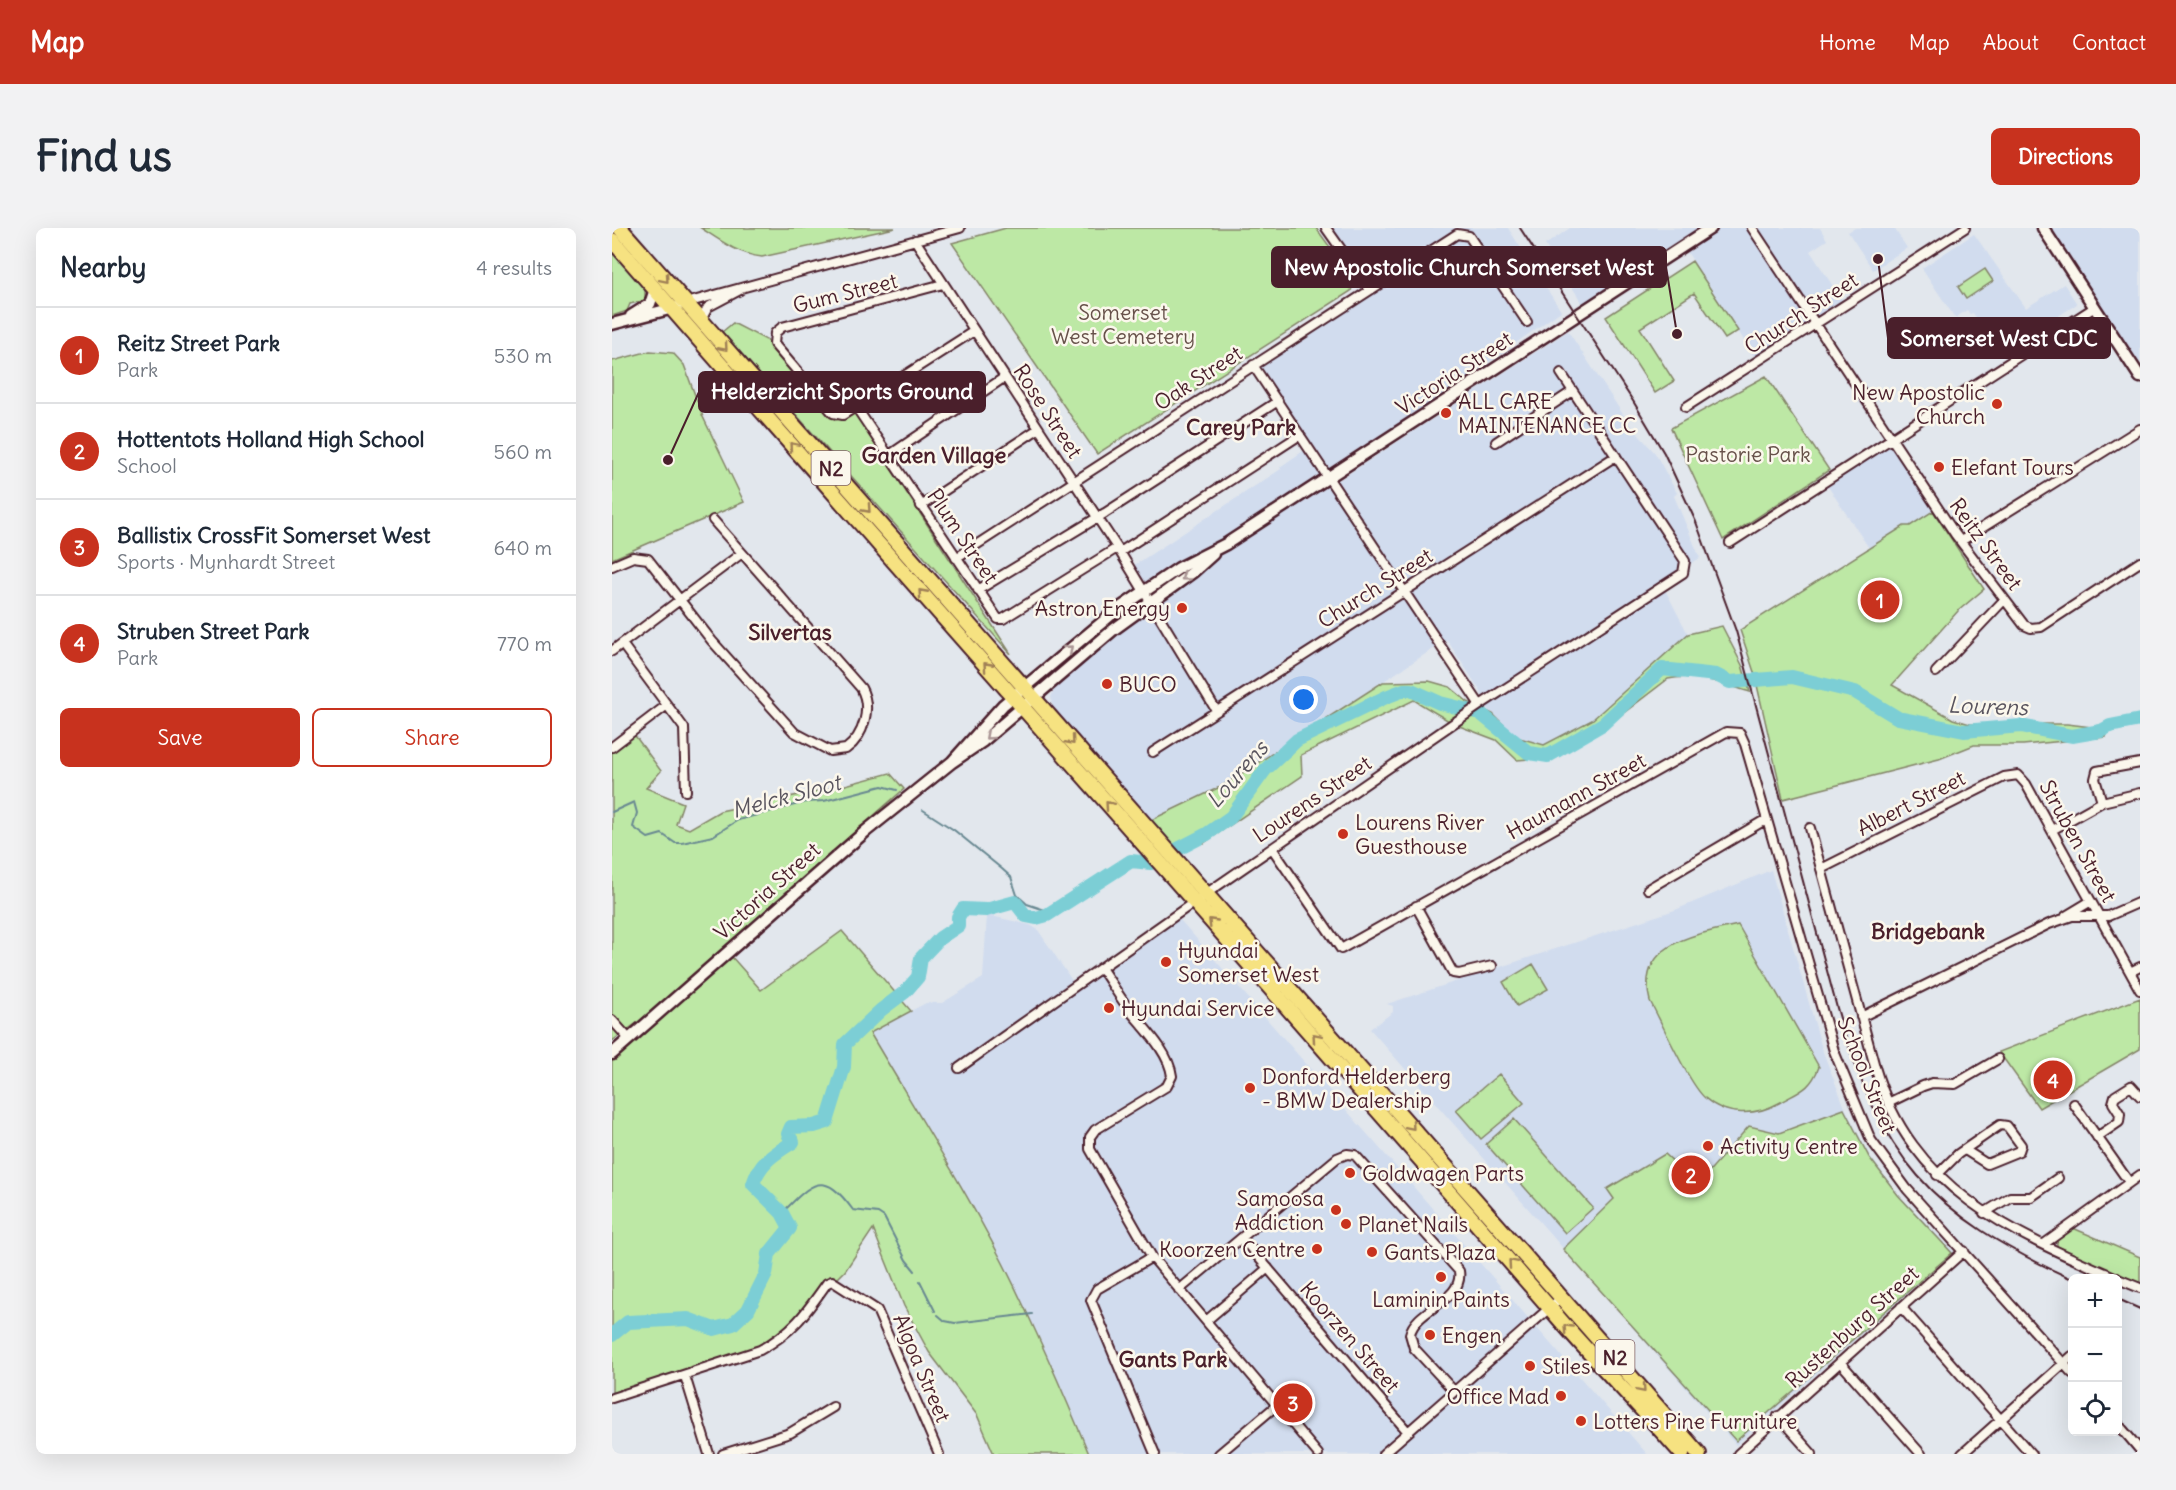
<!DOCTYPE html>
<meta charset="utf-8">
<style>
body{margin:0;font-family:Delius,sans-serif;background:#f2f2f3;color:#1f2937}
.controls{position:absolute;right:18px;bottom:18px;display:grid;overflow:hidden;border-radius:9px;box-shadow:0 6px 24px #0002}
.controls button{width:54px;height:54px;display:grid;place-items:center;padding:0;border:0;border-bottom:2px solid #e0e1e3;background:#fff;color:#1f2937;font:30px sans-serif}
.you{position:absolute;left:692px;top:472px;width:21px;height:21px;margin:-15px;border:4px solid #fff;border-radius:50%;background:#1a73e8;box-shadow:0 0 0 9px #1a73e833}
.badge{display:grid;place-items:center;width:39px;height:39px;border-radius:50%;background:#c8321e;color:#fff;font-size:20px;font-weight:700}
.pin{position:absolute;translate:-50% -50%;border:3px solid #fff;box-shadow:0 2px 6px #0006}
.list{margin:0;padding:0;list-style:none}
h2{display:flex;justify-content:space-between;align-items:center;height:78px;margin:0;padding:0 24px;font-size:26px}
h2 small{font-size:20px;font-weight:400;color:#747a83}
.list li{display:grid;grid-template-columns:39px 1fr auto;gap:18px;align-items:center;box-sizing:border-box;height:96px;padding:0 24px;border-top:2px solid #e0e1e3}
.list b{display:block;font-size:22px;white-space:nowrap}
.list p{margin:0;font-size:20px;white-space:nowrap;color:#747a83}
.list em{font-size:20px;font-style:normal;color:#747a83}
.actions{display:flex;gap:12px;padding:18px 24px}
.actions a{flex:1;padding:14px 0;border:2px solid #c8321e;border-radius:9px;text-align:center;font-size:21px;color:#c8321e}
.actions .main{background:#c8321e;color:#fff}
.icon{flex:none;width:33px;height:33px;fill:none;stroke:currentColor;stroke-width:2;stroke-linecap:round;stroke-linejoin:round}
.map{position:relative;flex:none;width:1528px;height:1226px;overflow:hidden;border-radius:9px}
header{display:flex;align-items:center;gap:36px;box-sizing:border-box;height:84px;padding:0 30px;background:#c8321e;color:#fff}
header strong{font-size:28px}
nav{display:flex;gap:33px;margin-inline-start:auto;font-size:21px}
.intro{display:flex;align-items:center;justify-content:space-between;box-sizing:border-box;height:144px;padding:0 36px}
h1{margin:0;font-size:42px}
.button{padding:15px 27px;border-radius:9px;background:#c8321e;color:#fff;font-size:21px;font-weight:700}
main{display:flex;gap:36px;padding:0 36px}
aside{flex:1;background:#fff;border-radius:9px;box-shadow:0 6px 24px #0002}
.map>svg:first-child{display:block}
.built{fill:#d1dcee}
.green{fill:#bde8a5;stroke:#848468;stroke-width:1.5}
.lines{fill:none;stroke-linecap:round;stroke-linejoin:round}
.stream{stroke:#688891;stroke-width:2}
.river{stroke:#7cced5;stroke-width:14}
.street-casing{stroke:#4a1f2b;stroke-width:12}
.secondary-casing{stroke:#4a1f2b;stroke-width:15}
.highway-casing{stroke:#4a1f2b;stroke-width:18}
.street{stroke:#fbf7ec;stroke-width:8}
.secondary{stroke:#fbf7ec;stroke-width:10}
.highway{stroke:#f6e281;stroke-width:14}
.rail{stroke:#4a1f2b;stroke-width:2}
.oneway{stroke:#a08056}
.oneway2{stroke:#ab9695}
.poi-dot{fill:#c8321e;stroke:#fbf7ec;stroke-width:2}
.labels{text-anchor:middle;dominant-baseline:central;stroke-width:5;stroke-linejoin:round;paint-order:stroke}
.shield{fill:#fbf7ec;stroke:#7f6065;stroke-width:1.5}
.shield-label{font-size:20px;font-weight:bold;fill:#4a1f2b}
.street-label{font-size:21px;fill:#4a1f2b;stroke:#fbf7ec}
.park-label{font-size:21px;fill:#67514a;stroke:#fbf7ec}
.poi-label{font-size:21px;fill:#4a1f2b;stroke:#fbf7ec;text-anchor:start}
.neighbourhood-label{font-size:22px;font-weight:bold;fill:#4a1f2b;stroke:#fbf7ec}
.water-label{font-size:22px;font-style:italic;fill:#59545e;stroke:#fbf7ec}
.leader{fill:none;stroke:#4a1f2b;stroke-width:2}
.callout-dot{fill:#4a1f2b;stroke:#fbf7ec;stroke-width:2}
.callout{fill:#4a1f2b;stroke:#4a1f2b;stroke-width:2}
.callout-label{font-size:22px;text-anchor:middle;font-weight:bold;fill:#fff}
</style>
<header>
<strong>Map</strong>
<nav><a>Home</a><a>Map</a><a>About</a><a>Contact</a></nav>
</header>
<div class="intro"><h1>Find us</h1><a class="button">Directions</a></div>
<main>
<aside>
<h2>Nearby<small>4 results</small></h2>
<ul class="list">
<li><span class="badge">1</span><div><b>Reitz Street Park</b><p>Park</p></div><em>530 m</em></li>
<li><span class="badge">2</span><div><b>Hottentots Holland High School</b><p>School</p></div><em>560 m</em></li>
<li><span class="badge">3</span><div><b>Ballistix CrossFit Somerset West</b><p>Sports · Mynhardt Street</p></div><em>640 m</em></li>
<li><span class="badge">4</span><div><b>Struben Street Park</b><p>Park</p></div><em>770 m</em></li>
</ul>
<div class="actions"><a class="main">Save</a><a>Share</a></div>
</aside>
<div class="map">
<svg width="1528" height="1226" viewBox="0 0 1528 1226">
<rect width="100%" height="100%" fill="#e2e7ed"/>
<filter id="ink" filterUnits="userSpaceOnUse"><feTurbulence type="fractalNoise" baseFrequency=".0167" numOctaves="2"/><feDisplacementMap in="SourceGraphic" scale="12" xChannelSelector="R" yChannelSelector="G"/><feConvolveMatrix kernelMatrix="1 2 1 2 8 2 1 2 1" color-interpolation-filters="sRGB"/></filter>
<g filter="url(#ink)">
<path class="built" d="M714 0H896L949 83 716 248 721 256 956 103 1018 197 1043 225 1065 265 1062 268 1088 330 1049 354 1076 406 980 492 932 517 904 509 876 482 869 464 835 412 610 558 539 592 442 485 439 469 443 460 541 378 518 340 669 241 668 239 697 219 645 136 757 62Z
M958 0H1208L1215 12 1198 23 1234 78 1146 134 1072 19 974 81 933 17Z
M1243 0H1282L1295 20 1261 42 1236 4Z
M1432 0H1528V148Z
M1362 6 1414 80 1452 56 1465 76 1388 126 1361 85 1358 86 1355 82 1343 90 1310 40Z
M1280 210 1326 280 1298 299 1292 298 1257 320 1213 254Z
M1159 642 1211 824 1234 882 1258 928 1287 967 1342 1024 1124 1217 758 801 781 784V778L775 776 1063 682Z
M562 685 1035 1226H477L425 1105 390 1033 336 934 257 805 314 775H330L371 750 375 687 418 697 426 702 461 754Z"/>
<path class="green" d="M89 0H283L150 29C126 26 109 13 89 0Z
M394 0H704L742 52 739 63 485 226 340 15Z
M0 22 33 58V77L30 73 18 76 15 83 0 88Z
M1080 33 1126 103 1113 111 1082 65 1028 100 1062 153 1043 165 994 89Z
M1373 41 1381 53 1354 71 1346 59Z
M121 95 160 115 224 192 243 185 399 426 110 104Z
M38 123 61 125 72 137 91 189 132 274 0 331V133Z
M1154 148 1217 242 1111 312 1059 200Z
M1321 283 1372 361 1346 383 1280 457 1341 491 1358 496H1455L1480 499 1493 496 1494 509 1411 517H1362L1327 531 1171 571 1142 444 1128 402 1292 298H1298Z
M1110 398 1130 437 1138 464C1111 456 1084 445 1056 451L988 503 941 529 905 532 884 512 842 496 802 472 689 527 690 548 592 615 589 613 569 626 539 592 610 558 771 454 817 453 838 459 856 474 881 486 904 509 932 517 980 492 1076 406Z
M21 505 49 543 34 560 71 575 64 596 77 601 108 583 226 559 278 545 292 561 26 794 0 813V520Z
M1126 697 1207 839C1198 862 1188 863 1167 875 1144 888 1114 889 1093 870 1077 856 1050 795 1038 773 1023 715 1085 706 1126 697Z
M230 703 299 783 258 805C303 881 350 956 391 1035 422 1097 450 1161 477 1226H382L365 1187 317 1124 292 1078 261 1001 233 1043 223 1053H211C193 1081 174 1104 144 1119L0 1166V833L119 728 149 762Z
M921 736 936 761 905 778 891 754Z
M1528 770V821L1427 880 1387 824Z
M887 846 912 875 869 911 844 882Z
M1232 881 1257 929 1286 967 1340 1025 1124 1213 951 1021 1002 971 995 961 1053 926 1086 956 1137 898 1167 905Z
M902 891 981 980 953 1005 874 916Z
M1461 1000 1528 1029V1057L1445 1020V1012Z"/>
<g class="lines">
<path class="stream" d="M311 582 342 602 390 641 399 649 405 667 415 676 439 684
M0 584 22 574 25 585 21 599 36 610 50 606 63 615H70L101 608 126 592 194 574 212 573 270 558 285 562
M170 985C201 953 212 942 241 982L266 985 272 989 294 1032 303 1043
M308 1053 323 1083
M326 1087 333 1093 343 1095 420 1086"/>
<path class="river" d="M0 1107 16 1094 76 1091 102 1101 121 1096 136 1082 154 1046 157 1026 178 1000 170 985 141 956C148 934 162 926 181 914L176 906 179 899 202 898 215 894 232 839 233 816 269 782 293 764 306 749 309 730 328 710 346 698V689L351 681 374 682 403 674 414 688 424 690 435 687 519 633 539 635 595 606 619 589 653 542 685 512 774 469 792 462H799L828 475 868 485 917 525 936 528 991 496 1050 441 1104 447 1118 454 1180 449 1243 464 1286 490 1352 503 1409 498 1460 508 1489 503 1498 498 1528 492"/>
<defs>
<path id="street" d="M714 0 758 62
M1140 0 1343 306 1412 397 1419 400 1429 399 1528 334
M303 12 508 324 604 482
M331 56 170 99 163 105 162 116 215 178 221 185 231 187 362 103
M74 75 348 0
M89 92 96 79 128 62
M641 137 868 477
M244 179 386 391H391L505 320
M1074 179 1353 0
M884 214 961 163
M276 228 393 149
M309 278 426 201
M1349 313 1528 201
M1118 315 1483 79
M508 324 688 207
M344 330 845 6 857 8 915 94
M0 338 21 329 36 331 100 413 182 504 218 523 234 521C252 508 260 480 249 460L101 292
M366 362 493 285 666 173
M10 416 72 500 74 563
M0 423 130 325
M1324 444 1392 372
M0 519 55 477
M541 524 1004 228
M1490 574 1483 551 1485 543 1528 535
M1198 600 1263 839C1299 961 1398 1004 1505 1050
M1440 602 1490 574 1528 565
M660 620 729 721 1114 504 1128 505 1133 516 1222 823 1259 912 1295 961 1460 1145
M1209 641 1392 549 1406 547 1414 556 1528 762
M1036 661 1153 592
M804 678 841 745 847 746 880 738
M1454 688 1479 673
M489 740C499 754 508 770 519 784 533 801 557 824 560 848L555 858 483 902 478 909V921L540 1029 706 1226
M1518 744 1528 739
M1249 789 1437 696 1460 688H1496L1528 674
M0 792 17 811
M347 840 595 665 868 477 1071 345 1073 333 949 145
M1276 875 1311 858 1320 855 1343 856 1386 831
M1462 876 1517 954
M1485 909 1507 894 1508 886 1501 875 1503 868 1519 858 1528 868
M1325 947 1346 926 1388 897 1395 898 1409 917 1407 923 1375 936 1353 922
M1372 985 1398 969H1419L1446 950
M630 1010 796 1204
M1432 1016 1528 947
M540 1029 485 1061 479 1072 543 1226
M1506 1051 1528 1060
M567 1062 725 930 735 926 743 927 847 1043C852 1073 804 1080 798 1106L802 1120 842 1163
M1289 1079 1419 1226
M594 1093 656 1040
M1228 1134 1309 1226
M73 1148 97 1226
M0 1170 148 1122C181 1104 194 1085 215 1055L220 1053 265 1082 327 1226
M1166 1188 1200 1226
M1506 1196 1528 1222
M111 1226 178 1205 221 1179
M607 1226 665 1177
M771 1226 950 1069
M1126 1226 1352 1023
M1350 1226 1460 1128"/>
<path id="secondary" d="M1431 0 1528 149
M19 88 38 76 43 61
M0 96 65 79
M340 534 391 477 505 382 567 340 614 316 1099 0
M0 826 254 603 340 534 371 513 501 402 581 344 601 326"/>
<path id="highway" d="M8 0 1087 1226
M0 12C315 374 636 731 950 1094 989 1139 1031 1181 1070 1226"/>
</defs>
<use href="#street" class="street-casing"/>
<use href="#secondary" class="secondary-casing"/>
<use href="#highway" class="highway-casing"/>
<use href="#street" class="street"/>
<use href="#secondary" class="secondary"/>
<use href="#highway" class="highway"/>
<path class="rail" d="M908 0 1021 173 1052 225 1084 294 1124 403 1225 780C1268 930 1319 987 1460 1051
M1506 1071 1528 1081"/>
</g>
<defs><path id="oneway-chevron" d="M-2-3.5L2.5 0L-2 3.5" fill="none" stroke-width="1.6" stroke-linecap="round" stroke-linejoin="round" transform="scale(1.5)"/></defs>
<g class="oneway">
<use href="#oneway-chevron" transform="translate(53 51) rotate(49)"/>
<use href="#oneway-chevron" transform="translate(112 119) rotate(49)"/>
<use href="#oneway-chevron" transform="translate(181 218) rotate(-131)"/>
<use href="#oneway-chevron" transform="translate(255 281) rotate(48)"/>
<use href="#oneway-chevron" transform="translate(310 365) rotate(-132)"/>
<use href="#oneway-chevron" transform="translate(375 438) rotate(-132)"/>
<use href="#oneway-chevron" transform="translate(459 513) rotate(49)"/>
<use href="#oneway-chevron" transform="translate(497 577) rotate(-131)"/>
<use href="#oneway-chevron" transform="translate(600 694) rotate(-134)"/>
<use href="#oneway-chevron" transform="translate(704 809) rotate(-131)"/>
<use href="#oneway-chevron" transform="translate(799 898) rotate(49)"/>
<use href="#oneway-chevron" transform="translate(900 1035) rotate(-131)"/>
<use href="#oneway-chevron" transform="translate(955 1100) rotate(-133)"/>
<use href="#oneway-chevron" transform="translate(1030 1161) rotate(49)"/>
</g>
<g class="oneway2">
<use href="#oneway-chevron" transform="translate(573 349) rotate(144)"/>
<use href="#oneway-chevron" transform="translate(457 421) rotate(-41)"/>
<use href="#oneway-chevron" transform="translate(377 508) rotate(139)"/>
</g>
</g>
<g class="poi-dot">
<circle cx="1385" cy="176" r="6"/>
<circle cx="834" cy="185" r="6"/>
<circle cx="1327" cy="239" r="6"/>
<circle cx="570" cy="380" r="6"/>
<circle cx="495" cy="456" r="6"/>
<circle cx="731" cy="606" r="6"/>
<circle cx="554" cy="734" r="6"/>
<circle cx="497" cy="780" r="6"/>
<circle cx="638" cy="860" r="6"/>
<circle cx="1096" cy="918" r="6"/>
<circle cx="738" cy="945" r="6"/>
<circle cx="724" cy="982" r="6"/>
<circle cx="734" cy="996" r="6"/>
<circle cx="705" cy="1021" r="6"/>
<circle cx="760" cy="1024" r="6"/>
<circle cx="829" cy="1049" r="6"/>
<circle cx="818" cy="1107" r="6"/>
<circle cx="918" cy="1138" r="6"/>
<circle cx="949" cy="1168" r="6"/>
<circle cx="969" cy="1193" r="6"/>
</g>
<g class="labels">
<g class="shield">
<rect x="199.5" y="223" width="39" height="34" rx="4.5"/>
<rect x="983.5" y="1112" width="39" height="34" rx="4.5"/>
</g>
<g class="shield-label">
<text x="219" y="240">N2</text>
<text x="1003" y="1129">N2</text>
</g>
<g class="street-label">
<text transform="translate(233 65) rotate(-14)">Gum Street</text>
<text transform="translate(1189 85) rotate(-33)">Church Street</text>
<text transform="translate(842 145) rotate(-33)">Victoria Street</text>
<text transform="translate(586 150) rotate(-33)">Oak Street</text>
<text transform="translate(436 183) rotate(57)">Rose Street</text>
<text transform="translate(351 308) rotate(56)">Plum Street</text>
<text transform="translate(1374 316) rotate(54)">Reitz Street</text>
<text transform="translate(763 360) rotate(-32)">Church Street</text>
<text transform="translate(964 568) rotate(-29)">Haumann Street</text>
<text transform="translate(700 571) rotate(-34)">Lourens Street</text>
<text transform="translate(1299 575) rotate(-27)">Albert Street</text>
<text transform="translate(1466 613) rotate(61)">Struben Street</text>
<text transform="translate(155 663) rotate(-42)">Victoria Street</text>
<text transform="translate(1255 847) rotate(68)">School Street</text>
<text transform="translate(1240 1099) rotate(-42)">Rustenburg Street</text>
<text transform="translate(738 1109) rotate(49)">Koorzen Street</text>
<text transform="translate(310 1140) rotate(67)">Algoa Street</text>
</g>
<g class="park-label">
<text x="511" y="84">Somerset<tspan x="511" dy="24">West Cemetery</tspan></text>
<text x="1136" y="226">Pastorie Park</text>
</g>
<g class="poi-label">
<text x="1373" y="164" text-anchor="end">New Apostolic<tspan x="1373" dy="24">Church</tspan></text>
<text x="846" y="173">ALL CARE<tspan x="846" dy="24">MAINTENANCE CC</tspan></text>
<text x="1339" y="239">Elefant Tours</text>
<text x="558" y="380" text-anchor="end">Astron Energy</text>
<text x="507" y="456">BUCO</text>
<text x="743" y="594">Lourens River<tspan x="743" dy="24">Guesthouse</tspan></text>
<text x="566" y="722">Hyundai<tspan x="566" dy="24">Somerset West</tspan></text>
<text x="509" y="780">Hyundai Service</text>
<text x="650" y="848">Donford Helderberg<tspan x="650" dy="24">- BMW Dealership</tspan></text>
<text x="1108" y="918">Activity Centre</text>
<text x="750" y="945">Goldwagen Parts</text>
<text x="712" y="970" text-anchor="end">Samoosa<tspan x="712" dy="24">Addiction</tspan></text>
<text x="746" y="996">Planet Nails</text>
<text x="693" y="1021" text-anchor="end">Koorzen Centre</text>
<text x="772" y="1024">Gants Plaza</text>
<text x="829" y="1071" text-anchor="middle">Laminin Paints</text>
<text x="830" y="1107">Engen</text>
<text x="930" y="1138">Stiles</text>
<text x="937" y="1168" text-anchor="end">Office Mad</text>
<text x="981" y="1193">Lotters Pine Furniture</text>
</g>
<g class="neighbourhood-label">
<text x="629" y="199">Carey Park</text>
<text x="322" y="227">Garden Village</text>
<text x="178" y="404">Silvertas</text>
<text x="1316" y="703">Bridgebank</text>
<text x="561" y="1131">Gants Park</text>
</g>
<g class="water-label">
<text transform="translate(1376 478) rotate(2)">Lourens</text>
<text transform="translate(625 546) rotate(-49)">Lourens</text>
<text transform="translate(174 568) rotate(-15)">Melck Sloot</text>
</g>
</g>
<path class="leader" d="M1065 106L1054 39M1266 31L1276 110M56 232L87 164"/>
<g class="callout-dot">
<circle cx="1065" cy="106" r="6"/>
<circle cx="1266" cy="31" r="6"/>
<circle cx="56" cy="232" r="6"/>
</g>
<g class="callout">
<rect x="660" y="19" width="394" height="40" rx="6"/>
<rect x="1276" y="90" width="222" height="40" rx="6"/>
<rect x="87" y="144" width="286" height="40" rx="6"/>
</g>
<g class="callout-label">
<text x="857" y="47">New Apostolic Church Somerset West</text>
<text x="1387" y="118">Somerset West CDC</text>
<text x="230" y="171">Helderzicht Sports Ground</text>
</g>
</svg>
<div class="controls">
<button>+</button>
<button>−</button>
<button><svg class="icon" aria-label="locate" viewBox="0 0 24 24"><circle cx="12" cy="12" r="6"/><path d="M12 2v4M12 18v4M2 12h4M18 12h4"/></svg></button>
</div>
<div class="you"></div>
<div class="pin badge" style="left:1268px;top:372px">1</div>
<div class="pin badge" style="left:1079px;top:947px">2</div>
<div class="pin badge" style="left:681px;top:1175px">3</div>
<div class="pin badge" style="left:1441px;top:852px">4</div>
</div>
</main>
